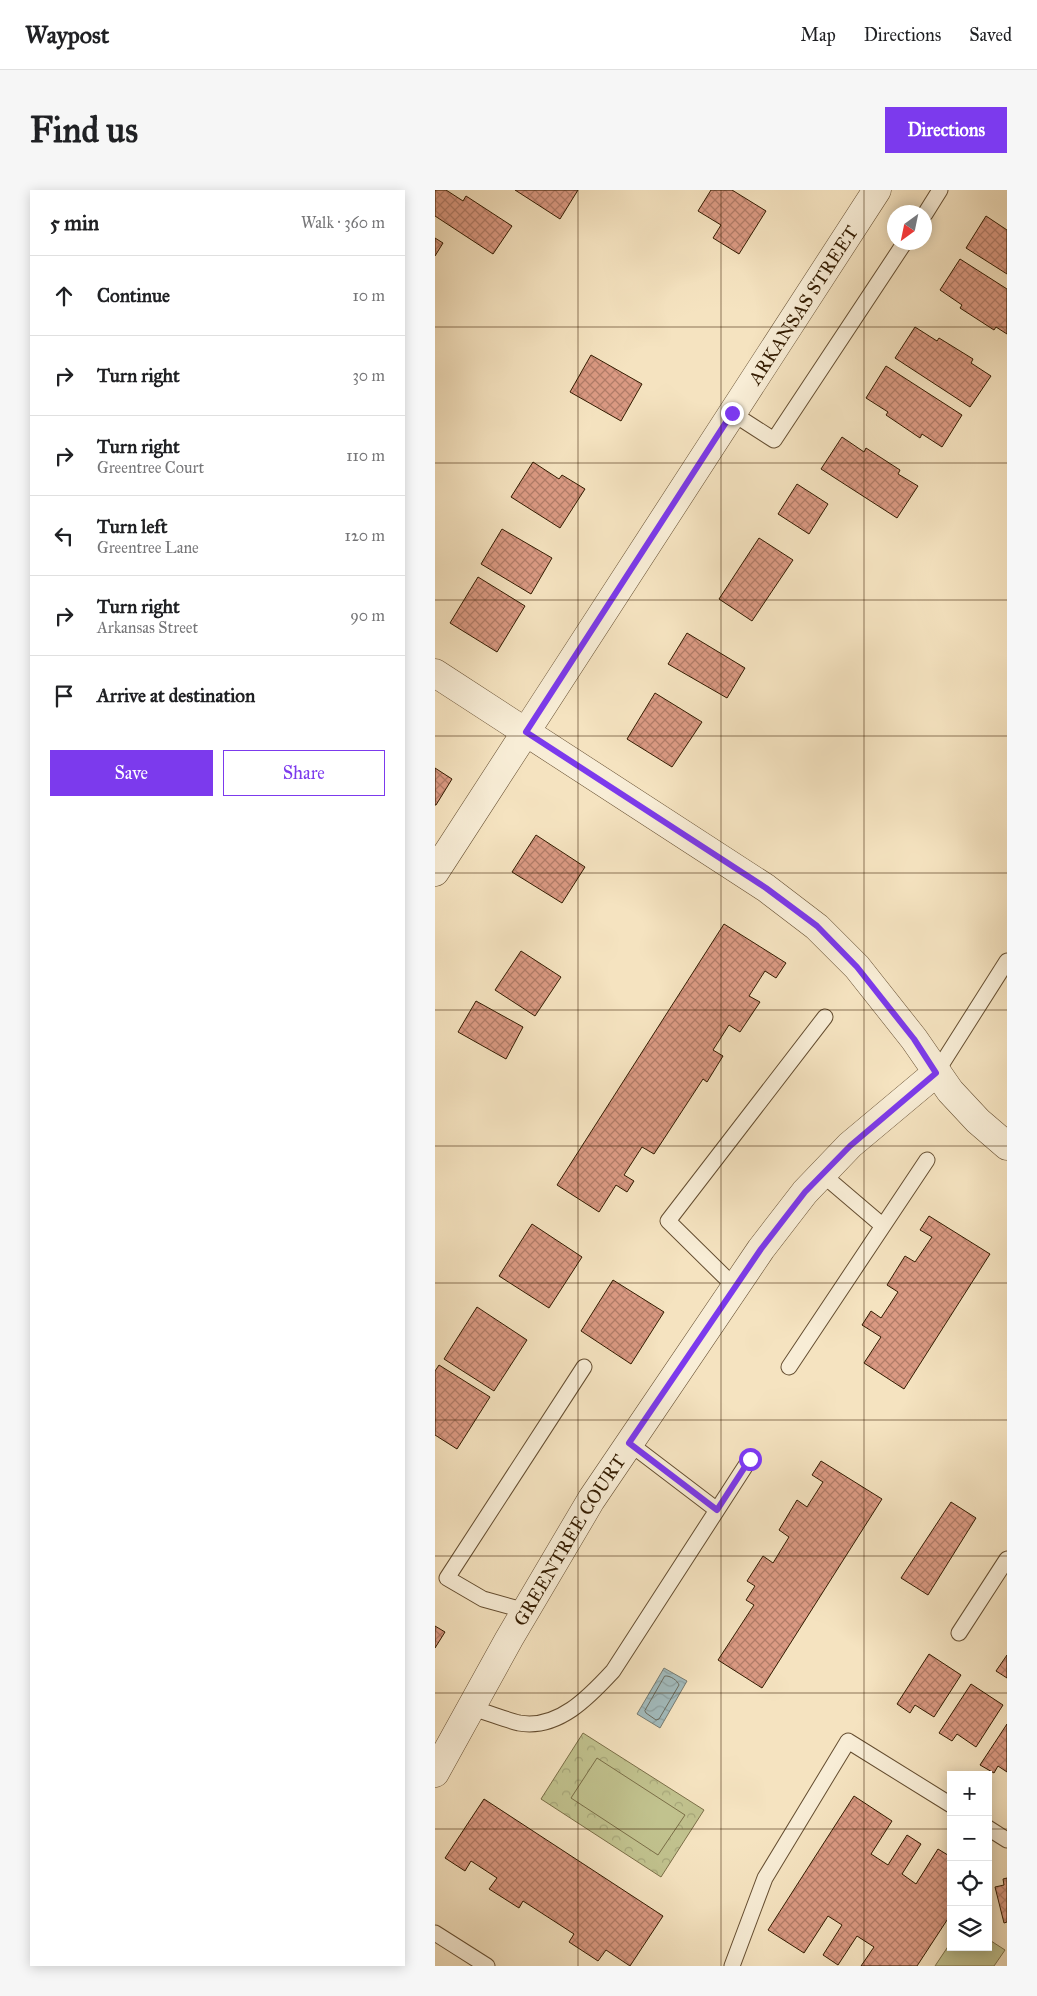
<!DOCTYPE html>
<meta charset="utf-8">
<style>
body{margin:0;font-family:"IM FELL Great Primer",serif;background:#f6f6f6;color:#202124}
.controls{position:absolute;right:15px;bottom:15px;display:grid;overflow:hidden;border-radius:0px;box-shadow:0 2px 12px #0003}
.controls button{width:45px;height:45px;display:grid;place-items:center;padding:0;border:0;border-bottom:1px solid #e0e0e0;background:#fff;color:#202124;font:25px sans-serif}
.compass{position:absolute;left:452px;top:15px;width:45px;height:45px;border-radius:50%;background:#fff;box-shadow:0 2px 12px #0003;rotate:213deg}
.stop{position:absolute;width:15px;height:15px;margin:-11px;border:4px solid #7c3aed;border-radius:50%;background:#fff}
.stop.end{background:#7c3aed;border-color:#fff;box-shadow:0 1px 5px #0008}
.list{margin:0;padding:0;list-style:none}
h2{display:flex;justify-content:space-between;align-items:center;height:65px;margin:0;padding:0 20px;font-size:21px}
h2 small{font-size:16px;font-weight:400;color:#757577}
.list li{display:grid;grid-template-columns:32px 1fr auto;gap:15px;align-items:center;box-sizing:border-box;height:80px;padding:0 20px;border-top:1px solid #e0e0e0}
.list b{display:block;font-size:19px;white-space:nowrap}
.list p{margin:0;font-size:16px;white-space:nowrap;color:#757577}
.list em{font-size:16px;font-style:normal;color:#757577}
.actions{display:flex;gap:10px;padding:15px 20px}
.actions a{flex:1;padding:11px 0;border:1px solid #7c3aed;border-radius:0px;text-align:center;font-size:18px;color:#7c3aed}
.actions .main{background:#7c3aed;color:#fff}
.icon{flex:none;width:28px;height:28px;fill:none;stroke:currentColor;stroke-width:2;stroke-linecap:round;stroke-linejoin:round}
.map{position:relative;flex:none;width:572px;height:1776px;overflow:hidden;border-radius:0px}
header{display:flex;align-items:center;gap:30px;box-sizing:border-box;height:70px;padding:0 25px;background:#fff;border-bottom:1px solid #e0e0e0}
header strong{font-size:24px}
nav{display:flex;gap:28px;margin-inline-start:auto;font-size:18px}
.intro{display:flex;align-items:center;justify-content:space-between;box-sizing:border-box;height:120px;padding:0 30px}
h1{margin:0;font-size:35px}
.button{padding:12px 22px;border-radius:0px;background:#7c3aed;color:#fff;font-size:18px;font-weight:700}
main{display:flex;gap:30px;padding:0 30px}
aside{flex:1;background:#fff;border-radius:0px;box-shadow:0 2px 12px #0003}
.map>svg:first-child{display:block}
.park{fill:url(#park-crowns);stroke:#7a6e47}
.pitch{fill:#c1c28e;stroke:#7a6e47}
.water{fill:url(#water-waves);stroke:#767b71}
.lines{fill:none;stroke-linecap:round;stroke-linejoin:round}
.shore{stroke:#6a6b5e;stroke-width:1}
.building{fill:url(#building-cross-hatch);stroke:#331b00}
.service-casing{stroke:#644d30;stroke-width:17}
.minor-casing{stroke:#644d30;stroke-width:29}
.service{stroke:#f8edd6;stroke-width:15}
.minor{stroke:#f8edd6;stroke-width:28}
.route{stroke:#7c3aed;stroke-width:6}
.grid{fill:none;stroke:#331b00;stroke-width:1;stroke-opacity:0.55}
.labels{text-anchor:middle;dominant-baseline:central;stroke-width:4;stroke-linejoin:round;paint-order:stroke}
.street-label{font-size:19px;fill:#331b00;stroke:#f8edd6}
</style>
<header>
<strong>Waypost</strong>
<nav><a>Map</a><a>Directions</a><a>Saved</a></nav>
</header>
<div class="intro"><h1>Find us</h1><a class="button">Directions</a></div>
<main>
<aside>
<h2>5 min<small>Walk · 360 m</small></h2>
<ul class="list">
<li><svg class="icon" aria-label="ahead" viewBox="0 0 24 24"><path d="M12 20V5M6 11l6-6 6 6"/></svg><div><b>Continue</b></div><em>10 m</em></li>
<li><svg class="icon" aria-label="right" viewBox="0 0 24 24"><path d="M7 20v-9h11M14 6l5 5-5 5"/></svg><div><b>Turn right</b></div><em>30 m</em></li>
<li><svg class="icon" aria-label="right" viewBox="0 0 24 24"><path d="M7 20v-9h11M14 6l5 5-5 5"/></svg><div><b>Turn right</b><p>Greentree Court</p></div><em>110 m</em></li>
<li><svg class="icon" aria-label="left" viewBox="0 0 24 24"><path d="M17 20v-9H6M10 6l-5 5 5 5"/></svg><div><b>Turn left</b><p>Greentree Lane</p></div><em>120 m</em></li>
<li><svg class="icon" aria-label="right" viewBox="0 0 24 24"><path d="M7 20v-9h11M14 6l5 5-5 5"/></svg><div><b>Turn right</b><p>Arkansas Street</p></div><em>90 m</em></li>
<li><svg class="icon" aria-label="arrive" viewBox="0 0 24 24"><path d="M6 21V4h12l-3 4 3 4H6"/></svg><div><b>Arrive at destination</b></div></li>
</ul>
<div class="actions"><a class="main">Save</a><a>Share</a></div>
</aside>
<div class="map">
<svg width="572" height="1776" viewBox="0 0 572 1776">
<defs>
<pattern id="park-crowns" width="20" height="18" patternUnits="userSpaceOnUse" patternTransform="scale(1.25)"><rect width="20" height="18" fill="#c1c28e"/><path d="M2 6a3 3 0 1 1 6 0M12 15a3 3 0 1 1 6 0" fill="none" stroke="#a6a679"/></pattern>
<pattern id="water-waves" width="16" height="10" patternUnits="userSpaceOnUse" patternTransform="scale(1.25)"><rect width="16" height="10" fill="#a2bbbd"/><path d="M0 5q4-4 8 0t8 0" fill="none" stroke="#8ca0a1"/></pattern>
<pattern id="building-cross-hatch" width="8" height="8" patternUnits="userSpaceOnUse" patternTransform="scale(1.25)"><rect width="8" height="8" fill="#db9a83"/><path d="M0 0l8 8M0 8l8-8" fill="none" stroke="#b27d69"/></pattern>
</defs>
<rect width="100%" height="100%" fill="#f5e3c0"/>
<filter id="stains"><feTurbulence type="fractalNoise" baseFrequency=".004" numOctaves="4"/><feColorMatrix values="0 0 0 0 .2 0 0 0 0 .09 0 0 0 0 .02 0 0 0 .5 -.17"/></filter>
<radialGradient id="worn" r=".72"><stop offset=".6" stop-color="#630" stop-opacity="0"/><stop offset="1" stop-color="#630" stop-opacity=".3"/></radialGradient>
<path class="park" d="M148 1543 269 1620 226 1687 106 1609Z"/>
<path class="pitch" d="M162 1568 250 1625 223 1665 136 1608Z
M553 1749 570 1760 559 1776H500L516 1752V1757H553Z"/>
<path class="water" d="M229 1478 252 1491 225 1538 202 1524Z"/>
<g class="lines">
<path class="shore" d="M230 1486C235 1485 243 1491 244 1495L224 1529 221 1530 211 1523 210 1521Z"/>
</g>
<path class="building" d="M0 0H11L28 11 31 6 77 36 58 64 0 26Z
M80 0H143L125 29Z
M276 0H297L331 21 304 64 278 48 286 35 263 21Z
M551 26 572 40V84L531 58Z
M0 48 8 53 0 66Z
M525 69 572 99V144L561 137 559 140 525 118 527 115 505 100Z
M480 137 502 151 504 148 538 169 536 173 556 186 535 217 460 168Z
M156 165 207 194 186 231 135 202Z
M451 176 527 225 507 257 487 244 485 248 451 225 453 222 431 208Z
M407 247 429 262 431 258 465 280 463 284 483 296 462 328 386 279Z
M98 272 124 289 127 285 150 299 125 338 76 307Z
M362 294 393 314 374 344 343 324Z
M67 339 117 368 96 404 46 374Z
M324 348 358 370 317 431 284 409Z
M43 387 90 416 62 462 15 433Z
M252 443 310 478 292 508 233 474Z
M220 503 267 532 237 577 192 549Z
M0 578 17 589 1 615H0Z
M101 645 150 677 127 713 77 682Z
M289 734 351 773 341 788 330 781 314 806 325 812 305 842 294 835 278 860 288 866 272 892 268 889 219 964 207 957 189 985 199 991 192 1002 181 995 164 1022 122 995Z
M86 761 126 787 100 826 60 800Z
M41 811 88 837 71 869 23 842Z
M494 1026 555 1064 469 1199 429 1173 446 1147 427 1135 436 1121 446 1128 463 1102 452 1095 470 1066 480 1072 497 1047 485 1040Z
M97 1034 147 1067 114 1118 64 1086Z
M178 1090 229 1122 196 1174 146 1141Z
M42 1117 92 1150 59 1201 9 1169Z
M4 1175 55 1207 22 1259 0 1245V1181Z
M386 1271 447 1309 327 1498 283 1470 319 1415 311 1410 320 1396 312 1391 328 1366 338 1373 354 1347 344 1340 362 1310 372 1317 388 1292 377 1285Z
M516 1312 541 1328 493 1405 466 1388Z
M0 1436 10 1442 0 1458Z
M494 1464 526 1485 499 1527 480 1515 475 1523 462 1514Z
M572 1465V1488L561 1481Z
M536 1494 568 1515 541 1557 522 1544 517 1551 504 1543Z
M572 1534V1582L563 1576 559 1583 545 1575Z
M419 1606 457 1631 436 1664 453 1675 472 1645 486 1654 467 1684 481 1694 503 1659 516 1667V1724L482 1776H426L439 1757 422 1746 403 1775 388 1765 407 1735 393 1726 369 1763 333 1740Z
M49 1609 228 1726 195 1776 171 1760 163 1771 134 1752 139 1744 88 1711 84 1718 54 1699 62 1688 36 1671 30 1681 10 1668Z
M572 1688V1732L569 1733 560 1697 569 1695 568 1689Z"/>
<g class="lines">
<defs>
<path id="service" d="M490 24 505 0
M297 223 339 250 470 52
M501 883 572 771
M387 984 448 1036
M300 1097 233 1031 390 827
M354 1177 492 970
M194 1253 282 1320
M91 1421 48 1409 12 1388 149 1177
M524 1443 572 1369
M36 1518C52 1522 68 1529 84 1533 123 1540 154 1507 178 1481L315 1269
M553 1638 572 1650
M0 1743 52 1776
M297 1776 330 1688 413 1551 516 1615"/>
<g id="minor">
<path d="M0 483 331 698 382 737 422 777 479 849 515 901 543 931 572 956"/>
<path id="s1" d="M0 682 442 0"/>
<path id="s2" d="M0 1583 74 1449 156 1310 326 1059 370 1002 415 955 501 883"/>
</g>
</defs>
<use href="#service" class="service-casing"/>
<use href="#minor" class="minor-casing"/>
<use href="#service" class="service"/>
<use href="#minor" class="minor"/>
</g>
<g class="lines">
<path class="route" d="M297 223 91 542 331 698 382 736 422 777 479 849 501 883 415 956 370 1002 326 1059 194 1253 282 1320 315 1269"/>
</g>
<path class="grid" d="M143 0V1776M286 0V1776M429 0V1776M0 137H572M0 273H572M0 410H572M0 546H572M0 683H572M0 820H572M0 956H572M0 1093H572M0 1230H572M0 1366H572M0 1503H572M0 1639H516M553 1639H572"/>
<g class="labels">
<g class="street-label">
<text stroke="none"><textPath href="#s1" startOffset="676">ARKANSAS STREET</textPath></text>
<text stroke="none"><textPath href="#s2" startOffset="269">GREENTREE COURT</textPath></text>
</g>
</g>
<rect width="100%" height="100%" filter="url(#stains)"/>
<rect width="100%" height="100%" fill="url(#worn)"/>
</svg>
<div class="controls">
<button>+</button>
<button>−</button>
<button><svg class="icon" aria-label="locate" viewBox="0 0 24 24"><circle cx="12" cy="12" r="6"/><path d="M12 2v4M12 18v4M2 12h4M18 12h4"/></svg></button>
<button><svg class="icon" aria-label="layers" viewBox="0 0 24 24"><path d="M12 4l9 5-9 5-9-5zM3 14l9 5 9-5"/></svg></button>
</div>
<svg class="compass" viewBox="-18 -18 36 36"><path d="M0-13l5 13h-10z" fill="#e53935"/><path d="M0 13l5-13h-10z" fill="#757577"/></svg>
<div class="stop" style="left:315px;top:1269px"></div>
<div class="stop end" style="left:297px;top:223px"></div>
</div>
</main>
